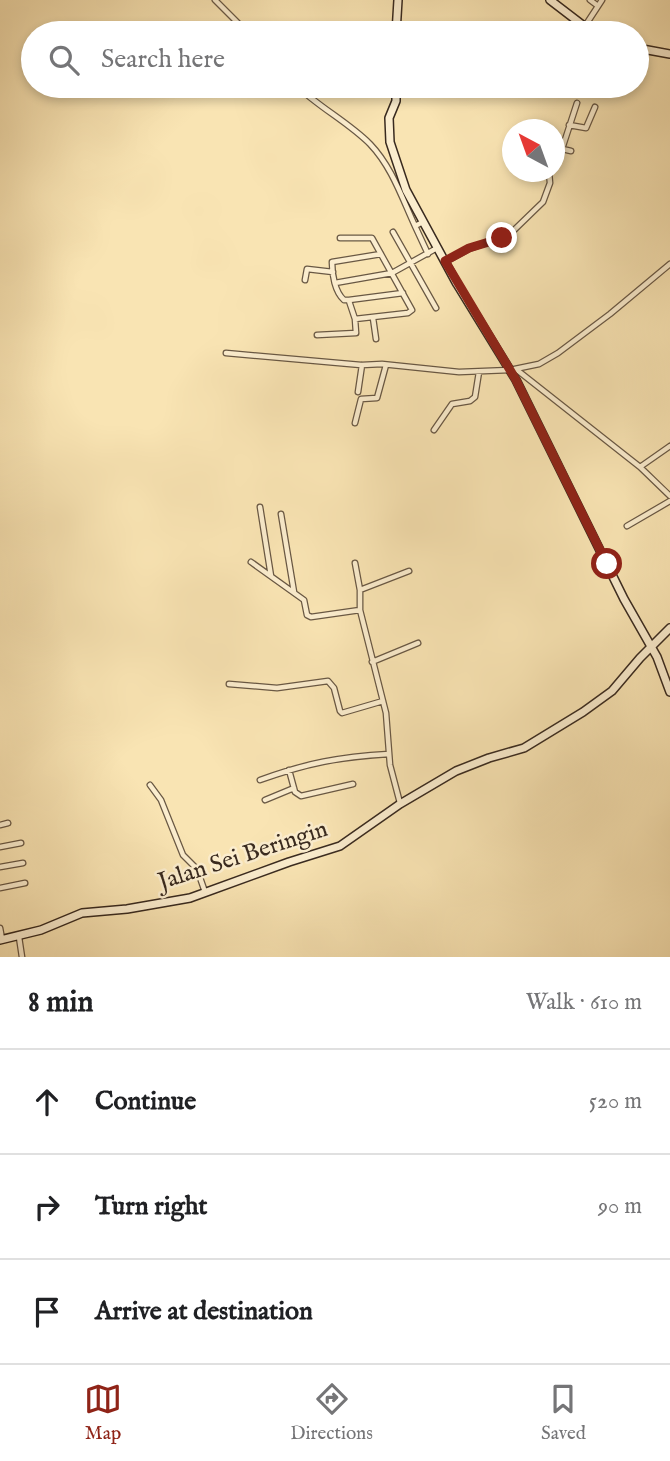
<!DOCTYPE html>
<meta charset="utf-8">
<style>
body{margin:0;font-family:"IM FELL English",serif;background:#f2f2f2;color:#202124}
.compass{position:absolute;left:502px;top:119px;width:63px;height:63px;border-radius:50%;background:#fff;box-shadow:0 4px 10px #0003;rotate:319deg}
.stop{position:absolute;width:21px;height:21px;margin:-16px;border:5px solid #8f2418;border-radius:50%;background:#fff}
.stop.end{background:#8f2418;border-color:#fff;box-shadow:0 2px 7px #0008}
.list{margin:0;padding:0;list-style:none}
h2{display:flex;justify-content:space-between;align-items:center;height:91px;margin:0;padding:0 28px;font-size:30px}
h2 small{font-size:23px;font-weight:400;color:#757577}
.list li{display:grid;grid-template-columns:46px 1fr auto;gap:21px;align-items:center;box-sizing:border-box;height:105px;padding:0 28px;border-top:2px solid #e0e0e0}
.list b{display:block;font-size:26px;white-space:nowrap}
.list em{font-size:23px;font-style:normal;color:#757577}
.icon{flex:none;width:38px;height:38px;fill:none;stroke:currentColor;stroke-width:2;stroke-linecap:round;stroke-linejoin:round}
.map{position:relative;flex:none;width:670px;height:957px;overflow:hidden}
.search{position:absolute;background:#fff;box-shadow:0 4px 10px #0003;left:21px;right:21px;top:21px;height:77px;display:flex;align-items:center;gap:18px;box-sizing:border-box;padding:0 24px;border-radius:38px;color:#757577;font-size:26px}
.sheet{height:406px;background:#fff}
nav{display:flex;justify-content:space-around;align-items:center;box-sizing:border-box;height:98px;border-top:2px solid #e0e0e0;background:#fff;font-size:19px;color:#757577}
nav a{display:grid;justify-items:center;gap:4px}
nav .on{color:#8f2418}
.map>svg:first-child{display:block}
.lines{fill:none;stroke-linecap:round;stroke-linejoin:round}
.street-casing{stroke:#695844;stroke-width:7}
.secondary-casing{stroke:#392a1f;stroke-width:10}
.street{stroke:#fbedce;stroke-width:4.5}
.secondary{stroke:#fbedce;stroke-width:7}
.route{stroke:#8f2418;stroke-width:9}
.labels{text-anchor:middle;dominant-baseline:central;stroke-width:5;stroke-linejoin:round;paint-order:stroke}
.street-label{font-size:24px;fill:#392a1f;stroke:#fbedce}
</style>
<div class="map">
<svg width="670" height="957" viewBox="0 0 670 957">
<rect width="100%" height="100%" fill="#f9e4b3"/>
<filter id="stains"><feTurbulence type="fractalNoise" baseFrequency=".00286" numOctaves="4"/><feColorMatrix values="0 0 0 0 .2 0 0 0 0 .09 0 0 0 0 .02 0 0 0 .5 -.17"/></filter>
<radialGradient id="worn" r=".72"><stop offset=".6" stop-color="#630" stop-opacity="0"/><stop offset="1" stop-color="#630" stop-opacity=".3"/></radialGradient>
<g class="lines">
<defs>
<path id="street" d="M215 0 248 33
M590 0 598 6
M585 26 602 0
M297 86C320 108 348 122 370 144 392 167 402 198 415 226
M569 125 586 128 595 107
M509 138 512 139
M554 147 571 151
M562 149 577 103
M423 222 415 226 428 254
M393 232 436 308
M340 238H372L412 310 408 313 355 319
M381 254 332 262C332 275 335 292 344 300H349L403 293
M445 262 469 249 509 235 543 202 550 183 549 172
M305 280 307 269 333 272
M335 283 392 273 437 248
M373 318 376 339
M317 335 356 333 355 319 349 301
M226 353 361 365
M517 370 640 467 670 496
M358 392 362 365 382 364 459 372 510 370 539 364 558 353 610 314 670 264
M355 423 361 399 377 398 386 365
M434 430 452 404 470 401 475 397 479 372
M640 467 670 446
M260 507 271 576
M281 514 294 592
M627 526 670 501
M251 562 304 600 307 615 311 617 360 610 386 713 390 765 400 803
M355 563 360 590V610
M360 590 409 571
M372 662 418 643
M229 684 277 688 328 681 334 688 340 711 342 713 383 701
M289 770 295 792 301 796 353 784
M260 780C307 763 339 757 389 754
M150 785 161 800 183 855 197 869 205 892
M265 800 294 788
M0 825 8 823
M0 847 21 843
M0 867 23 863
M0 888 25 883
M0 928 2 939
M19 937 22 957"/>
<path id="secondary" d="M550 0 593 33
M396 33 398 0
M637 48 670 54
M396 86V101L389 118 390 142 406 190 457 284 516 380 624 599 657 657 670 692
M0 940 41 930 82 913 127 909 190 898 289 862 340 846 400 804 456 771 489 758 524 748 583 712 612 691 640 658 670 628"/>
</defs>
<use href="#street" class="street-casing"/>
<use href="#secondary" class="secondary-casing"/>
<use href="#street" class="street"/>
<use href="#secondary" class="secondary"/>
</g>
<g class="lines">
<path class="route" d="M502 238 469 248 445 261 516 380 607 564"/>
</g>
<g class="labels">
<g class="street-label">
<text transform="translate(243 856) rotate(-18)">Jalan Sei Beringin</text>
</g>
</g>
<rect width="100%" height="100%" filter="url(#stains)"/>
<rect width="100%" height="100%" fill="url(#worn)"/>
</svg>
<svg class="compass" viewBox="-18 -18 36 36"><path d="M0-13l5 13h-10z" fill="#e53935"/><path d="M0 13l5-13h-10z" fill="#757577"/></svg>
<div class="stop" style="left:607px;top:564px"></div>
<div class="stop end" style="left:502px;top:238px"></div>
<div class="search"><svg class="icon" aria-label="search" viewBox="0 0 24 24"><circle cx="10" cy="10" r="6"/><path d="M15 15l6 6"/></svg>Search here</div>
</div>
<section class="sheet">
<h2>8 min<small>Walk · 610 m</small></h2>
<ul class="list">
<li><svg class="icon" aria-label="ahead" viewBox="0 0 24 24"><path d="M12 20V5M6 11l6-6 6 6"/></svg><div><b>Continue</b></div><em>520 m</em></li>
<li><svg class="icon" aria-label="right" viewBox="0 0 24 24"><path d="M7 20v-9h11M14 6l5 5-5 5"/></svg><div><b>Turn right</b></div><em>90 m</em></li>
<li><svg class="icon" aria-label="arrive" viewBox="0 0 24 24"><path d="M6 21V4h12l-3 4 3 4H6"/></svg><div><b>Arrive at destination</b></div></li>
</ul>
</section>
<nav>
<a class="on"><svg class="icon" aria-label="map" viewBox="0 0 24 24"><path d="M3 6l6-2 6 2 6-2v14l-6 2-6-2-6 2zM9 4v14M15 6v14"/></svg>Map</a>
<a><svg class="icon" aria-label="directions" viewBox="0 0 24 24"><path d="M12 3l9 9-9 9-9-9zM9 14v-3h6M13 9l2 2-2 2"/></svg>Directions</a>
<a><svg class="icon" aria-label="saved" viewBox="0 0 24 24"><path d="M7 4h10v16l-5-4-5 4z"/></svg>Saved</a>
</nav>
